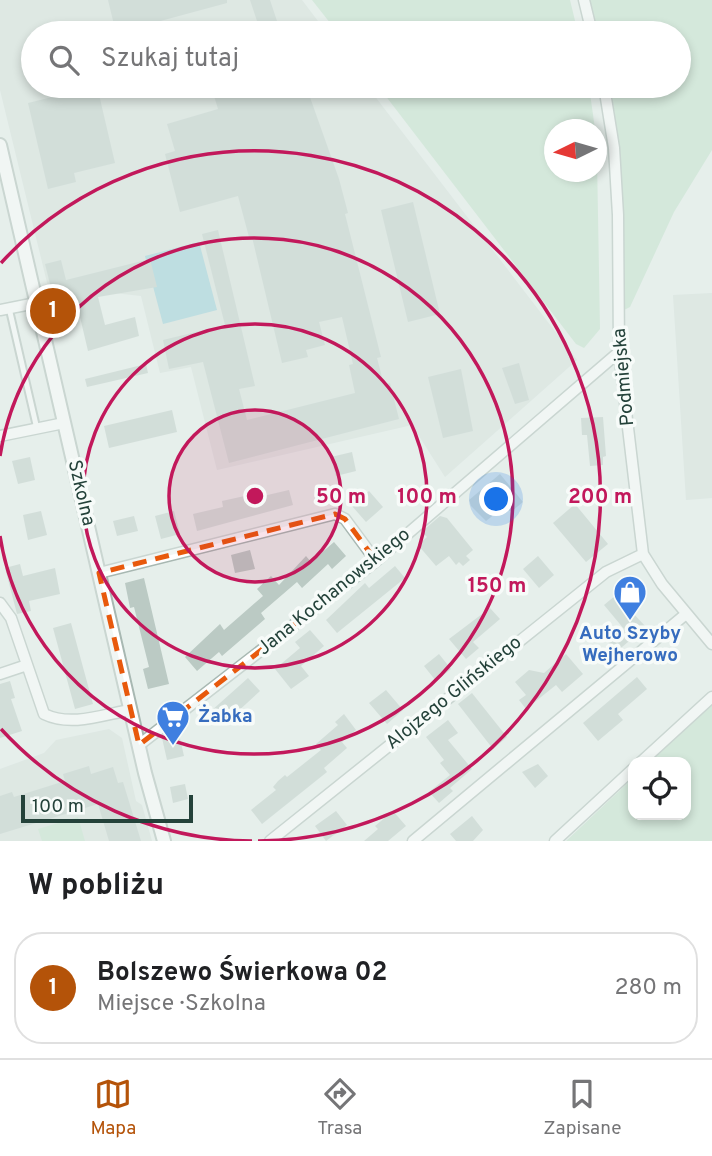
<!DOCTYPE html>
<html lang="pl">
<meta charset="utf-8">
<style>
body{margin:0;font-family:Overpass,sans-serif;background:#f6f6f6;color:#202124}
.controls{position:absolute;right:21px;bottom:21px;display:grid;overflow:hidden;border-radius:14px;box-shadow:0 4px 10px #0003}
.controls button{width:63px;height:63px;display:grid;place-items:center;padding:0;border:0;border-bottom:2px solid #e0e0e0;background:#fff;color:#202124;font:35px sans-serif}
.compass{position:absolute;left:544px;top:119px;width:63px;height:63px;border-radius:50%;background:#fff;box-shadow:0 4px 10px #0003;rotate:265deg}
.scale{position:absolute;left:21px;bottom:18px;width:172px;box-sizing:border-box;padding-left:7px;border:4px solid #24423a;border-top:0;font-size:19px;line-height:24px;white-space:nowrap;color:#24423a;-webkit-text-stroke:5px #f7fbf9;paint-order:stroke}
.you{position:absolute;left:497px;top:500px;width:24px;height:24px;margin:-18px;border:5px solid #fff;border-radius:50%;background:#1a73e8;box-shadow:0 0 0 10px #1a73e833}
.badge{display:grid;place-items:center;width:46px;height:46px;border-radius:50%;background:#b45309;color:#fff;font-size:23px;font-weight:700}
.pin{position:absolute;translate:-50% -50%;border:4px solid #fff;box-shadow:0 2px 7px #0006}
.list{margin:0;padding:0;list-style:none}
h2{display:flex;justify-content:space-between;align-items:center;height:91px;margin:0;padding:0 28px;font-size:30px}
h2 small{font-size:23px;font-weight:400;color:#757577}
.list li{display:grid;grid-template-columns:46px 1fr auto;gap:21px;align-items:center;box-sizing:border-box;height:112px;margin:0 14px 14px;padding:0 14px;border:2px solid #e0e0e0;border-radius:28px}
.list b{display:block;font-size:26px;white-space:nowrap}
.list p{margin:0;font-size:23px;white-space:nowrap;color:#757577}
.list em{font-size:23px;font-style:normal;color:#757577}
.icon{flex:none;width:38px;height:38px;fill:none;stroke:currentColor;stroke-width:2;stroke-linecap:round;stroke-linejoin:round}
.map{position:relative;flex:none;width:712px;height:841px;overflow:hidden}
.search{position:absolute;background:#fff;box-shadow:0 4px 10px #0003;left:21px;right:21px;top:21px;height:77px;display:flex;align-items:center;gap:18px;box-sizing:border-box;padding:0 24px;border-radius:38px;color:#757577;font-size:26px}
.sheet{height:217px;background:#fff}
nav{display:flex;justify-content:space-around;align-items:center;box-sizing:border-box;height:98px;border-top:2px solid #e0e0e0;background:#fff;font-size:19px;color:#757577}
nav a{display:grid;justify-items:center;gap:4px}
nav .on{color:#b45309}
.map>svg:first-child{display:block}
.built{fill:#d4dfda}
.green{fill:#bfe0c8}
.water{fill:#8ec9d4}
.building{fill:#bbcac4}
.lines{fill:none;stroke-linecap:round;stroke-linejoin:round}
.service-casing{stroke:#a8b8b2;stroke-width:9}
.minor-casing{stroke:#a8b8b2;stroke-width:13}
.tertiary-casing{stroke:#a8b8b2;stroke-width:16}
.service{stroke:#fff;stroke-width:5}
.minor{stroke:#fff;stroke-width:10}
.tertiary{stroke:#fff;stroke-width:12}
.marked{fill:none;stroke:#e8590c;stroke-width:5;stroke-dasharray:14 9;stroke-linejoin:round}
.ring{fill:none;stroke:#c2185b;stroke-width:3.5}
.labels{text-anchor:middle;dominant-baseline:central;stroke-width:7;stroke-linejoin:round;paint-order:stroke}
.street-label{font-size:19px;fill:#24423a;stroke:#f7fbf9}
.shop-label{font-size:19px;font-weight:bold;fill:#366cbe;stroke:#f7fbf9}
.centre{fill:#c2185b;stroke:#f7fbf9;stroke-width:3.5}
.ring-label{font-size:21px;text-anchor:middle;font-weight:bold;fill:#c2185b;stroke:#f7fbf9;stroke-width:7;stroke-linejoin:round;paint-order:stroke}
</style>
<div class="map">
<svg width="712" height="841" viewBox="0 0 712 841">
<rect width="100%" height="100%" fill="#e6efeb"/>
<path class="built" d="M0 0H302L327 33H33V86H367L577 360 445 477 412 425 217 470 191 367 160 373 141 296 114 293 53 307 0 90Z
M712 293V498L686 500 673 295Z
M109 729 122 738 136 801 142 805 152 841H0V769L44 753 56 740Z"/>
<path class="green" d="M312 0H570L578 33H338Z
M589 0H712V150L674 212 630 307 624 310 616 126 611 86H679V33H598Z
M378 86H589L595 129 554 130V172H596L597 158 600 329 584 348 576 344Z
M712 705V841H566L633 778V815H686V762H650Z
M78 817 85 841H42L38 829Z"/>
<path class="water" d="M199 242 217 310 163 324 145 256Z"/>
<path class="building" d="M108 0H227V3L116 33Z
M250 0H270L281 33H261Z
M97 86 115 163 74 173 76 182 48 189 28 103Z
M211 86H306L339 179 348 213 345 214 381 357 377 358 384 385 390 383 399 419 229 463 203 362 169 369 163 340 225 325 202 234 218 230 255 386 239 389 247 420 355 393 349 365 353 364 342 317 319 322 325 345 306 350 308 357 282 363 252 237H249L238 196 180 212 165 154 175 151 167 124 218 109Z
M413 202 440 314 408 322 381 210Z
M150 259 157 287 98 297 105 325 135 317 139 336 88 351 76 300 55 304 45 264 61 260 66 280Z
M519 363 529 400 515 404 502 368Z
M146 364 148 373 87 387 85 379Z
M461 369 473 431 443 438 428 377Z
M172 410 177 432 109 448 104 426Z
M603 417 606 456 603 457V465L590 466 587 435H582L581 418Z
M352 452 356 471 336 476 331 457Z
M30 457 35 480 18 484 12 461Z
M500 474 523 502 512 511 500 510 486 521 471 506 469 500Z
M289 490 293 505 197 531 193 514 223 507 222 501 258 493 259 497Z
M369 491 383 507 366 522 352 506Z
M575 504 608 544 586 562 553 523Z
M41 511 47 535 28 540 23 515Z
M174 511 180 534 161 539 155 516Z
M134 516 138 531 117 536 113 521Z
M440 516 447 518 473 550 466 556 470 560 463 566 459 562 456 565 449 556 436 566 418 545 427 537 423 533 426 528Z
M334 542 346 556 332 569 328 564 302 588 297 582 261 613 265 619 222 656 219 652 197 671 185 657 220 624 224 630 263 596 257 589 271 576 279 585 306 556 311 562Z
M250 550 255 569 235 573 231 555Z
M538 556 554 575 539 588 523 569Z
M20 564 23 576 55 568 60 594 29 601 31 611 17 614 5 568Z
M395 566 405 578 337 633 326 620 365 583 369 588Z
M144 578 169 684 148 689 143 669 149 667 134 607 130 608 125 583Z
M616 595 646 627 616 652 608 642 624 629 604 605Z
M490 608 500 619 473 642 479 648 466 659 449 639Z
M71 623 93 704 75 709 53 628Z
M310 630 324 646 301 666 309 676 291 689 275 669 300 648 295 642Z
M439 654 451 669 436 681 424 666Z
M566 654 583 674 562 692 556 685 526 709 519 700 526 695 515 682 529 670 544 673Z
M637 677 647 689 618 714 623 720 598 741 583 723Z
M248 678 260 691 223 725 211 711Z
M10 681 15 698 11 699 22 731 0 738V684Z
M386 690 403 710 387 724 369 703Z
M472 693 507 737 493 749 458 704Z
M344 714 356 730 342 742 347 748 324 768 327 772 262 824 251 810 276 790 273 787 278 781 285 775 287 777 321 750 316 744 338 725 335 722Z
M448 720 458 733 448 740 472 769 450 788 453 791 439 803 429 792 450 775 440 763 444 760 426 737Z
M179 734 184 756 167 760 162 738Z
M538 764 548 776 535 788 522 772Z
M89 766 91 774 113 767 118 783 123 782 141 841H109L98 804 0 834V796L12 792 14 797 65 781 63 774Z
M185 784 188 799 173 803 170 787Z
M336 811 347 825 326 841 315 826Z
M393 811 406 826 388 841H364L378 829 375 826Z
M472 816 483 830 473 841H456L450 834Z"/>
<g class="lines">
<defs>
<path id="service" d="M9 308 37 429"/>
<path id="minor" d="M584 0 592 33
M604 86 614 148 618 215 619 352 643 554 662 584 712 644
M0 310 36 303
M0 436 64 423
M99 573 335 514 345 519 376 561
M0 603 11 618 44 714C71 727 102 715 130 710
M0 674 27 665
M139 745 376 561 619 352
M641 762 712 697
M270 841 606 572 643 554
M413 841 686 614
M555 841 633 769"/>
<path id="tertiary" d="M0 145 145 773 164 841"/>
</defs>
<use href="#service" class="service-casing"/>
<use href="#minor" class="minor-casing"/>
<use href="#tertiary" class="tertiary-casing"/>
<use href="#service" class="service"/>
<use href="#minor" class="minor"/>
<use href="#tertiary" class="tertiary"/>
</g>
<path d="M0 0H712V841H0ZM335 514 345 519 376 561 139 745 99 573Z" fill="#e6efeb" fill-opacity=".55" fill-rule="evenodd"/>
<path class="marked" d="M335 514 345 519 376 561 139 745 99 573Z"/>
<circle cx="255" cy="496" r="86" fill="#c2185b" fill-opacity=".12"/>
<g class="ring">
<circle cx="255" cy="496" r="86"/>
<circle cx="255" cy="496" r="172"/>
<path d="M0 456A258 258 0 1 1 0 536"/>
<path d="M252 841A345 345 0 0 1 1 729M1 263A345 345 0 1 1 258 841"/>
</g>
<defs>
<symbol id="shop-pin" viewBox="-11 -11 22 30"><path d="M0 17L-7.5 6A9.5 9.5 0 1 1 7.5 6Z" fill="#3f7fe0" stroke="#f7fbf9"/><path d="M-5-2.5h2.3a2.7 3.5 0 0 1 5.4 0H5L5.5 6h-11ZM-1.5-2.5h3a1.5 2.3 0 0 0-3 0Z" fill="#fff"/></symbol>
<symbol id="supermarket-pin" viewBox="-11 -11 22 30"><path d="M0 17L-7.5 6A9.5 9.5 0 1 1 7.5 6Z" fill="#3f7fe0" stroke="#f7fbf9"/><path d="M-6-5.5h2.5l.6 2H6L4.5 2H-2.5L-4.4-4H-6ZM-1.5 3.2a1.3 1.3 0 1 0 .1 0ZM3 3.2a1.3 1.3 0 1 0 .1 0Z" fill="#fff"/></symbol>
</defs>
<g fill-rule="evenodd">
<use href="#shop-pin" x="611" y="573" width="38" height="52"/>
<use href="#supermarket-pin" x="154" y="698" width="38" height="52"/>
</g>
<g class="labels">
<g class="street-label">
<text transform="translate(624 377) rotate(-95)">Podmiejska</text>
<text transform="translate(81 493) rotate(77)">Szkolna</text>
<text transform="translate(334 592) rotate(-39)">Jana Kochanowskiego</text>
<text transform="translate(454 693) rotate(-39)">Alojzego Glińskiego</text>
</g>
<g class="shop-label">
<text x="630" y="634">Auto Szyby<tspan x="630" dy="22">Wejherowo</tspan></text>
<text x="198" y="717" text-anchor="start">Żabka</text>
</g>
</g>
<circle cx="255" cy="496" r="10" class="centre"/>
<g class="ring-label">
<text x="341" y="503">50 m</text>
<text x="427" y="503">100 m</text>
<text x="600" y="503">200 m</text>
<text x="497" y="592">150 m</text>
</g>
</svg>
<div class="controls">
<button><svg class="icon" aria-label="locate" viewBox="0 0 24 24"><circle cx="12" cy="12" r="6"/><path d="M12 2v4M12 18v4M2 12h4M18 12h4"/></svg></button>
</div>
<svg class="compass" viewBox="-18 -18 36 36"><path d="M0-13l5 13h-10z" fill="#e53935"/><path d="M0 13l5-13h-10z" fill="#757577"/></svg>
<div class="scale">100 m</div>
<div class="you"></div>
<div class="pin badge" style="left:53px;top:311px">1</div>
<div class="search"><svg class="icon" aria-label="search" viewBox="0 0 24 24"><circle cx="10" cy="10" r="6"/><path d="M15 15l6 6"/></svg>Szukaj tutaj</div>
</div>
<section class="sheet">
<h2>W pobliżu<small></small></h2>
<ul class="list">
<li><span class="badge">1</span><div><b>Bolszewo Świerkowa 02</b><p>Miejsce · Szkolna</p></div><em>280 m</em></li>
</ul>
</section>
<nav>
<a class="on"><svg class="icon" aria-label="map" viewBox="0 0 24 24"><path d="M3 6l6-2 6 2 6-2v14l-6 2-6-2-6 2zM9 4v14M15 6v14"/></svg>Mapa</a>
<a><svg class="icon" aria-label="directions" viewBox="0 0 24 24"><path d="M12 3l9 9-9 9-9-9zM9 14v-3h6M13 9l2 2-2 2"/></svg>Trasa</a>
<a><svg class="icon" aria-label="saved" viewBox="0 0 24 24"><path d="M7 4h10v16l-5-4-5 4z"/></svg>Zapisane</a>
</nav>
